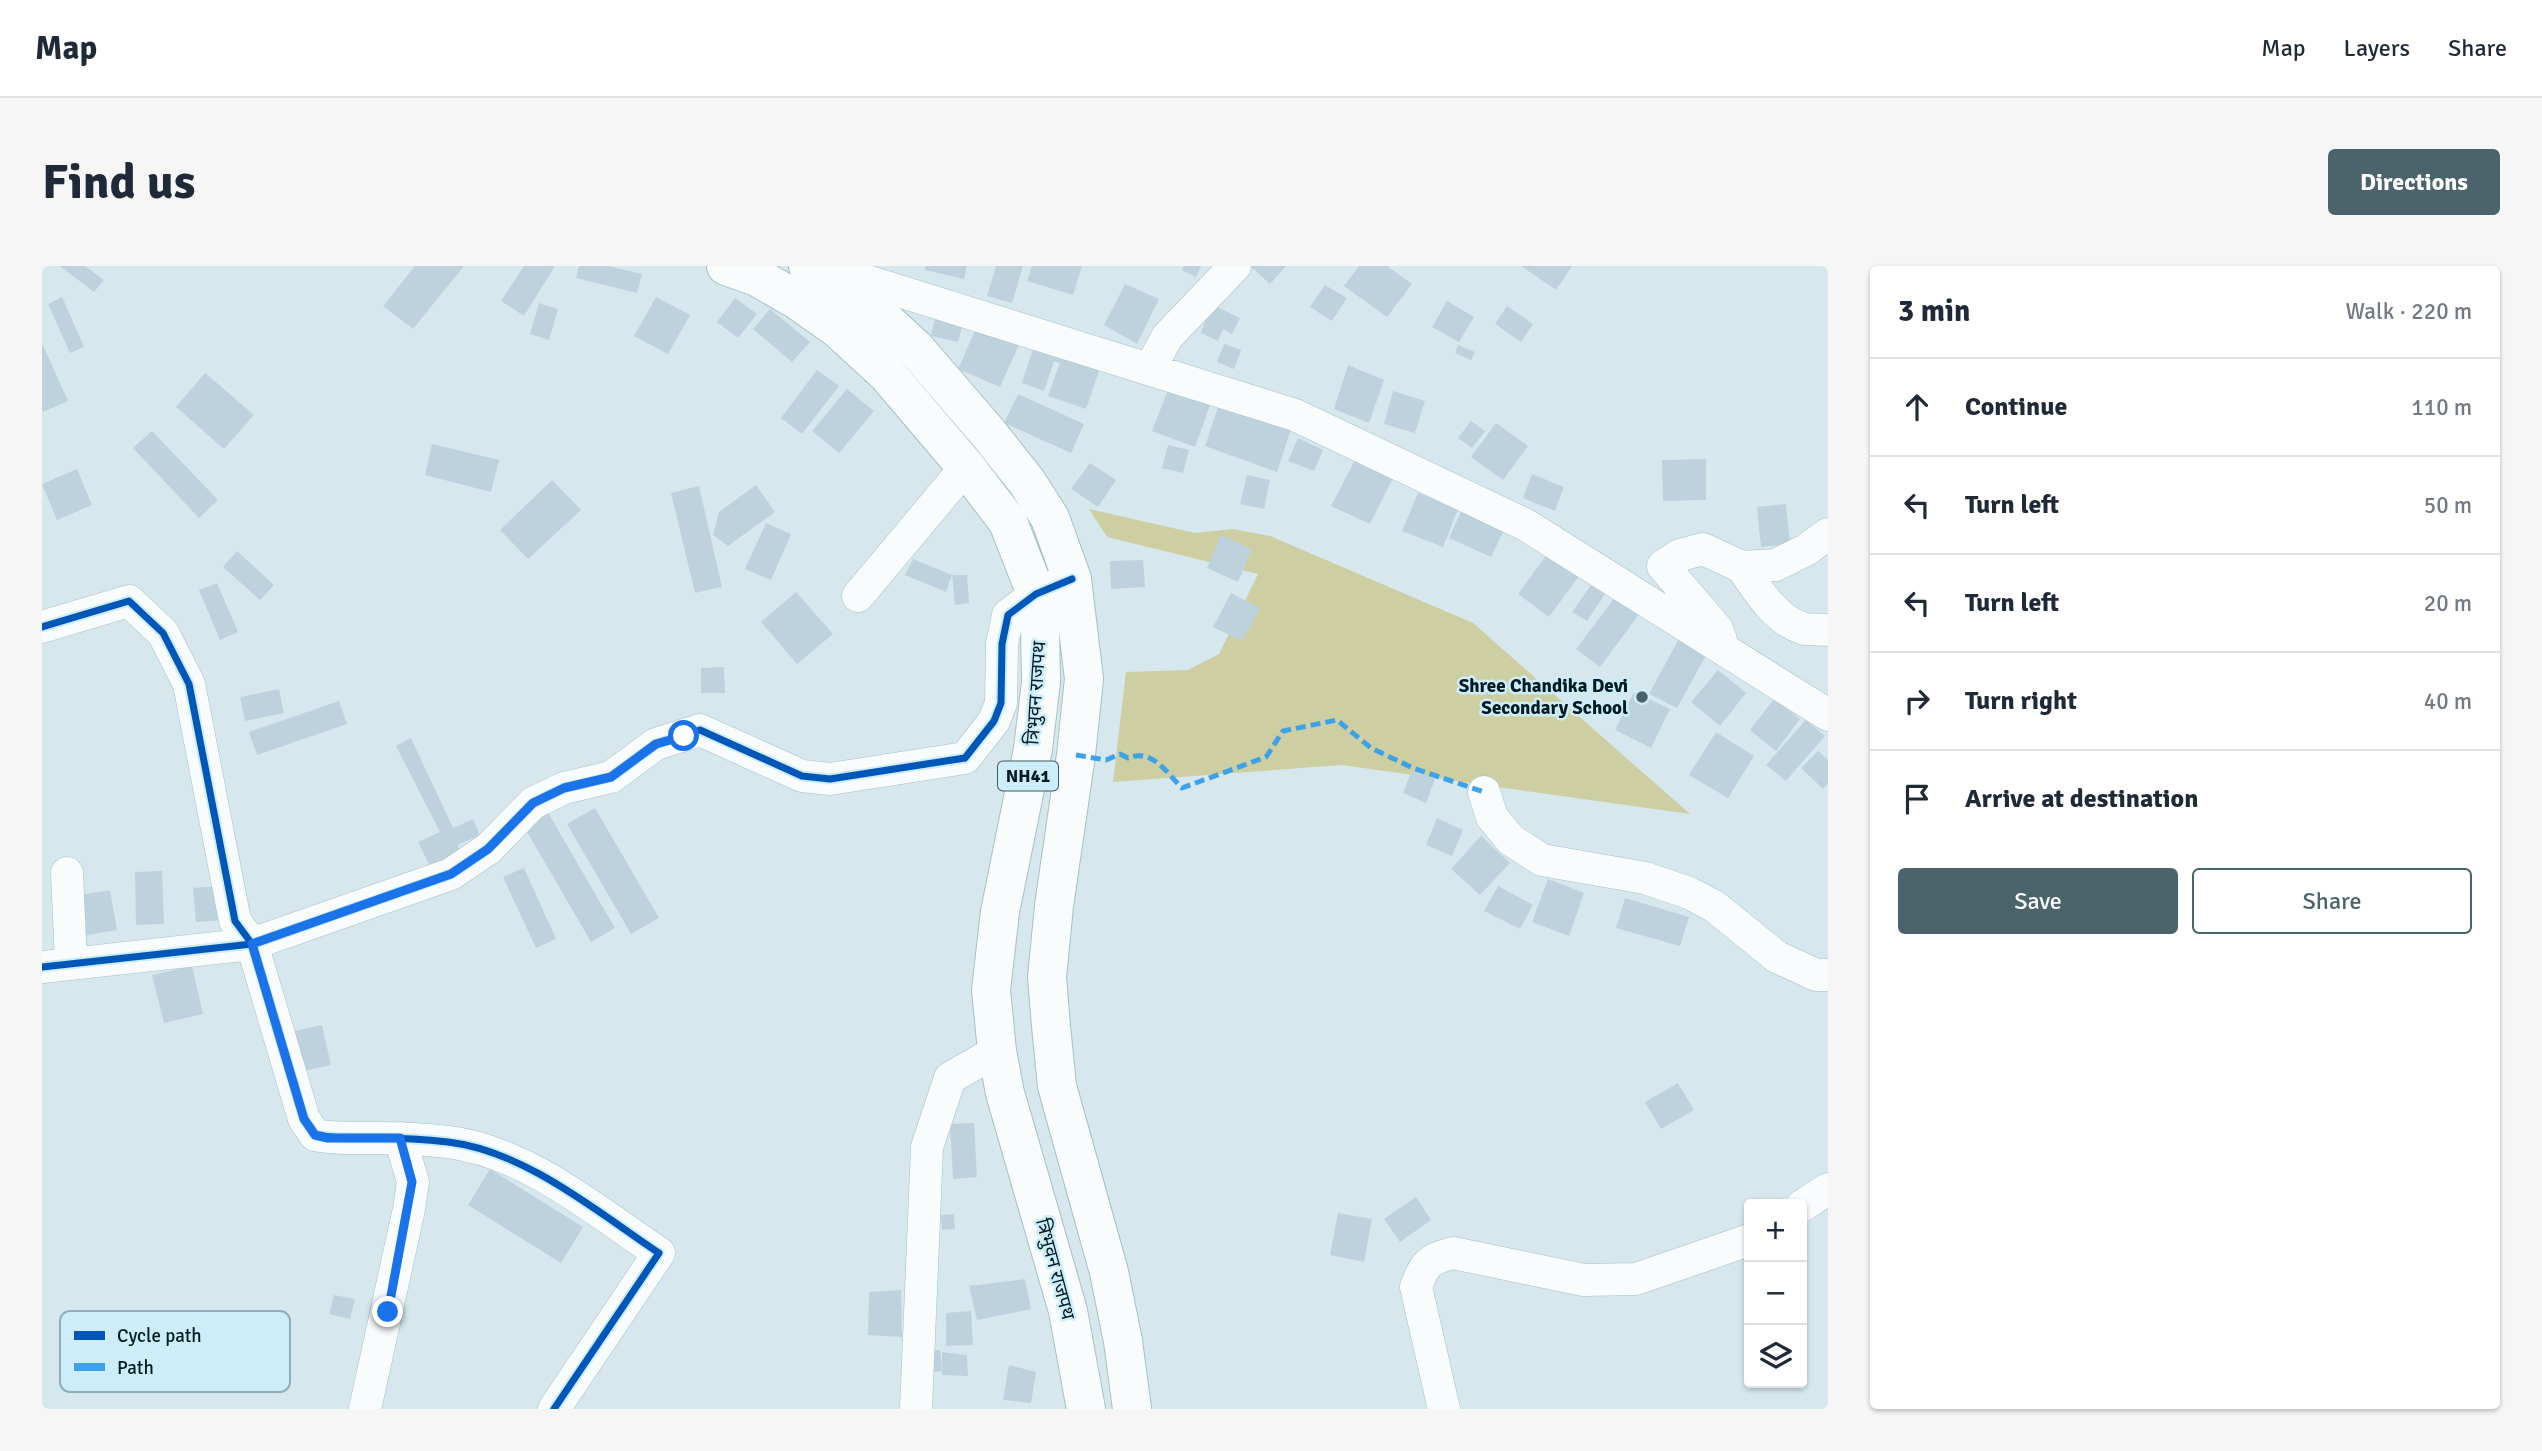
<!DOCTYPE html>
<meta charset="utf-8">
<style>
body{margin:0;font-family:Signika,"Noto Sans Devanagari",sans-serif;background:#f6f6f7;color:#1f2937}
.controls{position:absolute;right:21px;bottom:21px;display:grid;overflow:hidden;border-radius:7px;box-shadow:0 2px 5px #0004}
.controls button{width:63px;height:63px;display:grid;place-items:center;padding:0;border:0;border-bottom:2px solid #e0e1e3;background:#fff;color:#1f2937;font:35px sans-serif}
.stop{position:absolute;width:21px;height:21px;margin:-16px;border:5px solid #1a73e8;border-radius:50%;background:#fff}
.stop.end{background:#1a73e8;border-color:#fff;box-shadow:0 2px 7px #0008}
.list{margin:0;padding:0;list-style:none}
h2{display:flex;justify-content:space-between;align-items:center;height:91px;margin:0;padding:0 28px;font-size:30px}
h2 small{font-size:23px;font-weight:400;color:#747a83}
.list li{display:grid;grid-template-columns:46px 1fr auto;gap:21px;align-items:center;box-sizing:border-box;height:98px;padding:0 28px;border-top:2px solid #e0e1e3}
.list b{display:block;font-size:26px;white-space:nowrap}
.list em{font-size:23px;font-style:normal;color:#747a83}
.actions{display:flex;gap:14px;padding:21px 28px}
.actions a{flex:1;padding:16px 0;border:2px solid #4b636a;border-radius:7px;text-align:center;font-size:24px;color:#4b636a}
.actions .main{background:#4b636a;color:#fff}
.icon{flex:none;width:38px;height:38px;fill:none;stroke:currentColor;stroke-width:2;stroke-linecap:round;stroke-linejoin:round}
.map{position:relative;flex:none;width:1786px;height:1143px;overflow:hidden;border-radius:7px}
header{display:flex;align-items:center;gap:42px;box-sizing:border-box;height:98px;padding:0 35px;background:#fff;border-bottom:2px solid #e0e1e3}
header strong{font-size:33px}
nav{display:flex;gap:38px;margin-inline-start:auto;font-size:24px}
.intro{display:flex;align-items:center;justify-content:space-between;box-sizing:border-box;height:168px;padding:0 42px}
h1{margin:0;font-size:49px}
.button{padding:18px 32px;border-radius:7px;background:#4b636a;color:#fff;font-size:24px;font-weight:700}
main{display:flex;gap:42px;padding:0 42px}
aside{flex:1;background:#fff;border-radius:7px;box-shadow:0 2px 5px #0004}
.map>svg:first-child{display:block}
.green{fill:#cdcfa2}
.building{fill:#bed2de}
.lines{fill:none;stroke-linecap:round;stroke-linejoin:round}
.minor-casing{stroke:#a6bfc8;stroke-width:33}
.trunk-casing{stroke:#a6bfc8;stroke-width:40}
.minor{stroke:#f9fcfc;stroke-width:32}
.trunk{stroke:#f9fcfc;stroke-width:38}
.quiet{stroke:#3ca2ea;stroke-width:5;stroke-dasharray:10 5;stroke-linecap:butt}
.cycleway-casing{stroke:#ccedf9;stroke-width:11}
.cycleway{stroke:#0057b8;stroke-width:7}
.route{stroke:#1a73e8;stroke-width:9}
.poi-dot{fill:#4b636a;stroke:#ccedf9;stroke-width:2.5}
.labels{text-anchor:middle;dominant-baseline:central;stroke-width:5;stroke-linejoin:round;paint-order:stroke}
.shield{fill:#ccedf9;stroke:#3d5a63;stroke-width:2}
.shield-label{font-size:18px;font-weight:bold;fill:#001b23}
.poi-label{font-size:19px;font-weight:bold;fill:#001b23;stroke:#ccedf9;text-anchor:end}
.street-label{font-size:19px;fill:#001b23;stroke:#ccedf9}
.key{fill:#ccedf9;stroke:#8faeb9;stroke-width:2}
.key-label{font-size:19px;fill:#001b23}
</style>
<header>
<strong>Map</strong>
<nav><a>Map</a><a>Layers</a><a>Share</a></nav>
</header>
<div class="intro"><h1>Find us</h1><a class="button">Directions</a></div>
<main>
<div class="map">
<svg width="1786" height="1143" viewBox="0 0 1786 1143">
<rect width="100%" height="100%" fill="#d6e8ee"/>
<path class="green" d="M1047 243 1153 267 1191 263 1228 270 1431 357 1648 548 1300 499 1071 516 1084 406 1146 404 1177 388 1216 308 1065 271Z"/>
<path class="building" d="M18 0H43L62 14 52 26Z
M373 0H422L371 63 341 40Z
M482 0H513L482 50 459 35Z
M537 0H566L600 8 595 27 534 12Z
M884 0H925L922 13 883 4Z
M954 0H981L970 37 945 30Z
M990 0H1040L1031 29 985 15Z
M1142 0H1159L1154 11 1140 4Z
M1208 0H1244L1228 18Z
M1317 0H1345L1370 18 1345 51 1302 20Z
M1479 0H1530L1514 24Z
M1083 18 1117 33 1095 78 1062 59Z
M1283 19 1305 32 1290 55 1268 41Z
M20 31 42 81 28 87 6 38Z
M614 31 648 49 626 88 592 70Z
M693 32 715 48 696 72 675 56Z
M1405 35 1432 51 1417 76 1390 61Z
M497 37 516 43 507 74 488 68Z
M1169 38 1198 52 1190 68 1181 63 1176 75 1159 67Z
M1465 40 1491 58 1479 76 1453 58Z
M728 43 768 76 750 96 711 63Z
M894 46 922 53 916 76 889 70Z
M937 56 979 74 958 121 916 103Z
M0 77 26 135 1 146 0 143Z
M993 77 1059 99 1044 143 1006 130 1018 97 1012 95 1002 125 980 117Z
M1182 78 1199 84 1192 103 1175 96Z
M1416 79 1433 86 1429 94 1413 87Z
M1306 99 1342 114 1327 157 1292 143Z
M775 104 797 120 760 168 739 152Z
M163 107 212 149 182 183 134 141Z
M1128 119 1170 134 1153 181 1110 165Z
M805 123 832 145 797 187 770 165Z
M1351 125 1383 135 1373 167 1342 158Z
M976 128 1042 158 1029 187 962 157Z
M1177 138 1249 163 1235 206 1163 180Z
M1429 155 1443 165 1430 182 1416 172Z
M1454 157 1486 180 1461 214 1429 191Z
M110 165 176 234 157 252 91 182Z
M1256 172 1281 184 1272 205 1246 195Z
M390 178 457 194 449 226 383 209Z
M1126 179 1147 184 1141 207 1120 202Z
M1664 193V234L1621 235 1620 194Z
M1313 194 1352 210 1328 258 1289 240Z
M1048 197 1074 214 1056 241 1029 223Z
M35 203 50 239 15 254 0 218Z
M1490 208 1522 221 1513 245 1481 232Z
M1205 209 1228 214 1222 243 1198 238Z
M510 214 539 244 486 293 458 264Z
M714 219 733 246 686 280 671 269 677 246Z
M657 220 680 321 653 327 629 227Z
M1376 227 1416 243 1401 281 1360 265Z
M1744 238 1748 278 1719 281 1715 241Z
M1421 242 1463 262 1449 291 1407 272Z
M724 257 749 268 729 314 703 303Z
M1179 269 1210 283 1196 316 1165 302Z
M1508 284 1540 306 1507 351 1476 328Z
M195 285 232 319 218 334 181 301Z
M871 293 910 309 904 326 863 309Z
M1101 294 1103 321 1069 323 1068 295Z
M910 309H925L927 337 913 339Z
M1554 312 1567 322 1545 355 1530 346Z
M175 317 196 366 178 374 157 324Z
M754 326 791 368 755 398 719 356Z
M1189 327 1218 342 1200 375 1171 361Z
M1574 330 1598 347 1558 401 1534 383Z
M1639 369 1667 384 1635 442 1607 428Z
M682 401 683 427H659V402Z
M1676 404 1704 427 1678 460 1649 436Z
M237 423 242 447 203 455 198 431Z
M1592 426 1628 443 1609 482 1573 464Z
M1732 433 1758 453 1734 485 1708 464Z
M297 435 305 458 215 489 207 466Z
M1764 454 1783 470 1744 515 1724 499Z
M1674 466 1712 490 1686 532 1647 509Z
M369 472 411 562 431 553 438 569 416 579 418 588 389 602 376 576 398 566 354 480Z
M1776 485 1786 494V517L1781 523 1759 502Z
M1370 504 1393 513 1384 537 1361 527Z
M553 542 617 652 589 668 525 558Z
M504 543 573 662 549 676 480 557Z
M1395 552 1421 564 1410 590 1384 579Z
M1439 570 1468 597 1438 629 1409 603Z
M482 602 514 673 494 682 461 611Z
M120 605 122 658 94 659 93 606Z
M1506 613 1542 627 1527 670 1490 656Z
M178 620 181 654 154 656 151 622Z
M1456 620 1491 639 1478 663 1442 645Z
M68 624 75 664 40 670 33 630Z
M1583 632 1647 651 1638 680 1574 662Z
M150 700 161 748 122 757 110 709Z
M280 759 289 799 257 806 248 766Z
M1636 817 1652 844 1619 863 1603 836Z
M932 857 935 911 911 913 908 858Z
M448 903 541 961 519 997 426 939Z
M1374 931 1389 954 1358 976 1342 953Z
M1296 947 1330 953 1322 996 1288 989Z
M912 948 913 963 900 964 899 949Z
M983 1013 989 1043 935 1054 927 1020Z
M859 1024 860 1071 826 1069 827 1026Z
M292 1029 313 1033 308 1053 287 1048Z
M929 1045 931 1079 904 1080V1047Z
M898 1084 900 1105 883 1107 881 1085Z
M900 1086 925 1089 926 1110 900 1109Z
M967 1099 994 1106 989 1137 961 1134Z"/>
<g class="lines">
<defs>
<path id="minor" d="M789 12 812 11 1253 149 1484 259 1786 449
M1108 103 1125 71 1193 0
M1700 301C1715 324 1735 356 1763 363 1770 364 1779 363 1786 364
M816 330 924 201
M0 361 87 335 121 367 147 418 193 655 210 678 262 853 273 869C292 873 312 872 332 872 356 872 381 873 406 876 483 885 554 945 617 987L512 1143
M1679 374 1675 363 1621 300 1638 289 1661 283 1700 301 1734 299 1764 284 1786 268
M1442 526 1450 551 1469 574 1500 594 1603 612 1647 627 1672 640 1735 691 1774 709H1786
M25 607 29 696
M0 701 210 678 409 608 446 583 491 537 522 522 569 511 614 478 658 464 760 510 788 513 923 492 952 455 959 437 960 378 966 349 994 328 1012 320
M1760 940 1786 923
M323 1143 367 943 371 916 358 872
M874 1143 885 881 908 812 955 785
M1402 1143 1374 1021C1382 998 1387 993 1411 987L1542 1014 1594 1013 1707 974"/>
<path id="trunk" d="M684 0 715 11 755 34 796 63 845 108 924 201 966 256 994 328 998 361 999 416 991 483 958 646 949 724 955 785 963 827 1026 1045 1044 1143
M766 0 789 12 825 38 873 82 947 168 985 216 1008 252 1030 313 1042 413 1034 489 1012 640 1005 711 1009 760 1015 820 1067 1006 1081 1075 1090 1143"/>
</defs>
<use href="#minor" class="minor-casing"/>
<use href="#trunk" class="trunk-casing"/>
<use href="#minor" class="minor"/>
<use href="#trunk" class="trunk"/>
<path class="quiet" d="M1034 489 1064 494 1078 488 1086 492C1110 482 1124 506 1140 522L1224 491 1241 465 1295 454 1329 482 1371 502 1442 526"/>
<defs>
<path id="cycleway" d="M0 361 87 335 121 367 147 418 193 655 210 678 262 853 273 869C292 873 312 872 332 872 356 872 381 873 406 876 483 885 554 945 617 987L512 1143
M0 701 210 678 409 608 446 583 491 537 522 522 569 511 614 478 658 464 760 510 788 513 923 492 952 455 959 437 960 378 966 349 994 328 1030 313"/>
</defs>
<use href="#cycleway" class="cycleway-casing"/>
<use href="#cycleway" class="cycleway"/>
</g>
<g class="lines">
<path class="route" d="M346 1046 370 916 358 872H286L273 869 262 853 210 678 409 608 446 583 491 537 522 522 569 511 614 478 642 470"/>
</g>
<circle class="poi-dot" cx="1600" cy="431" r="7"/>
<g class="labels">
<rect class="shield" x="956" y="495.5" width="60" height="29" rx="5"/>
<g class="shield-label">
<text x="986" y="510">NH41</text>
</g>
<g class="poi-label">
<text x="1586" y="420">Shree Chandika Devi<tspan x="1586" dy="22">Secondary School</tspan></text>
</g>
<g class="street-label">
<text transform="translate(994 427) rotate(-86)">त्रिभुवन राजपथ</text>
<text transform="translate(1013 1003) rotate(75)">त्रिभुवन राजपथ</text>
</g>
</g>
<rect x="18" y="1045" width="230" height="81" rx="10" class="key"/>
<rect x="32" y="1065" width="31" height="9" fill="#0057b8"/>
<rect x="32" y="1097" width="31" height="8" fill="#3ca2ea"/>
<g class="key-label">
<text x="75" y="1076">Cycle path</text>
<text x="75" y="1108">Path</text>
</g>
</svg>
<div class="controls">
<button>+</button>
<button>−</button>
<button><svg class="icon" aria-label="layers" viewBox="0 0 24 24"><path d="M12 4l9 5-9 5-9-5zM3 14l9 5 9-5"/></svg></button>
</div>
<div class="stop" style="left:642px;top:470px"></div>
<div class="stop end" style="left:346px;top:1046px"></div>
</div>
<aside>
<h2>3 min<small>Walk · 220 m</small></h2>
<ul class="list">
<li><svg class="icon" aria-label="ahead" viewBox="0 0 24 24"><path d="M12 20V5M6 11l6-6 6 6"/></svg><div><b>Continue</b></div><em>110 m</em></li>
<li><svg class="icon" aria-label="left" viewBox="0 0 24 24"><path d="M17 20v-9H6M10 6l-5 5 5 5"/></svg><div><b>Turn left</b></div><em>50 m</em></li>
<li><svg class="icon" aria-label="left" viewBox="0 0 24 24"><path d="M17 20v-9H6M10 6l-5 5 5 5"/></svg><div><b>Turn left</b></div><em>20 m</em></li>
<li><svg class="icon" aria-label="right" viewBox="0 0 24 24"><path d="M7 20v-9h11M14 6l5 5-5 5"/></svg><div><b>Turn right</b></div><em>40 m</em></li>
<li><svg class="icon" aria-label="arrive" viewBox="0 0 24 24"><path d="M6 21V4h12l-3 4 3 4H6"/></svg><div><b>Arrive at destination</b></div></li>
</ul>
<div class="actions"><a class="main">Save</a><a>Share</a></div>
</aside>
</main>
